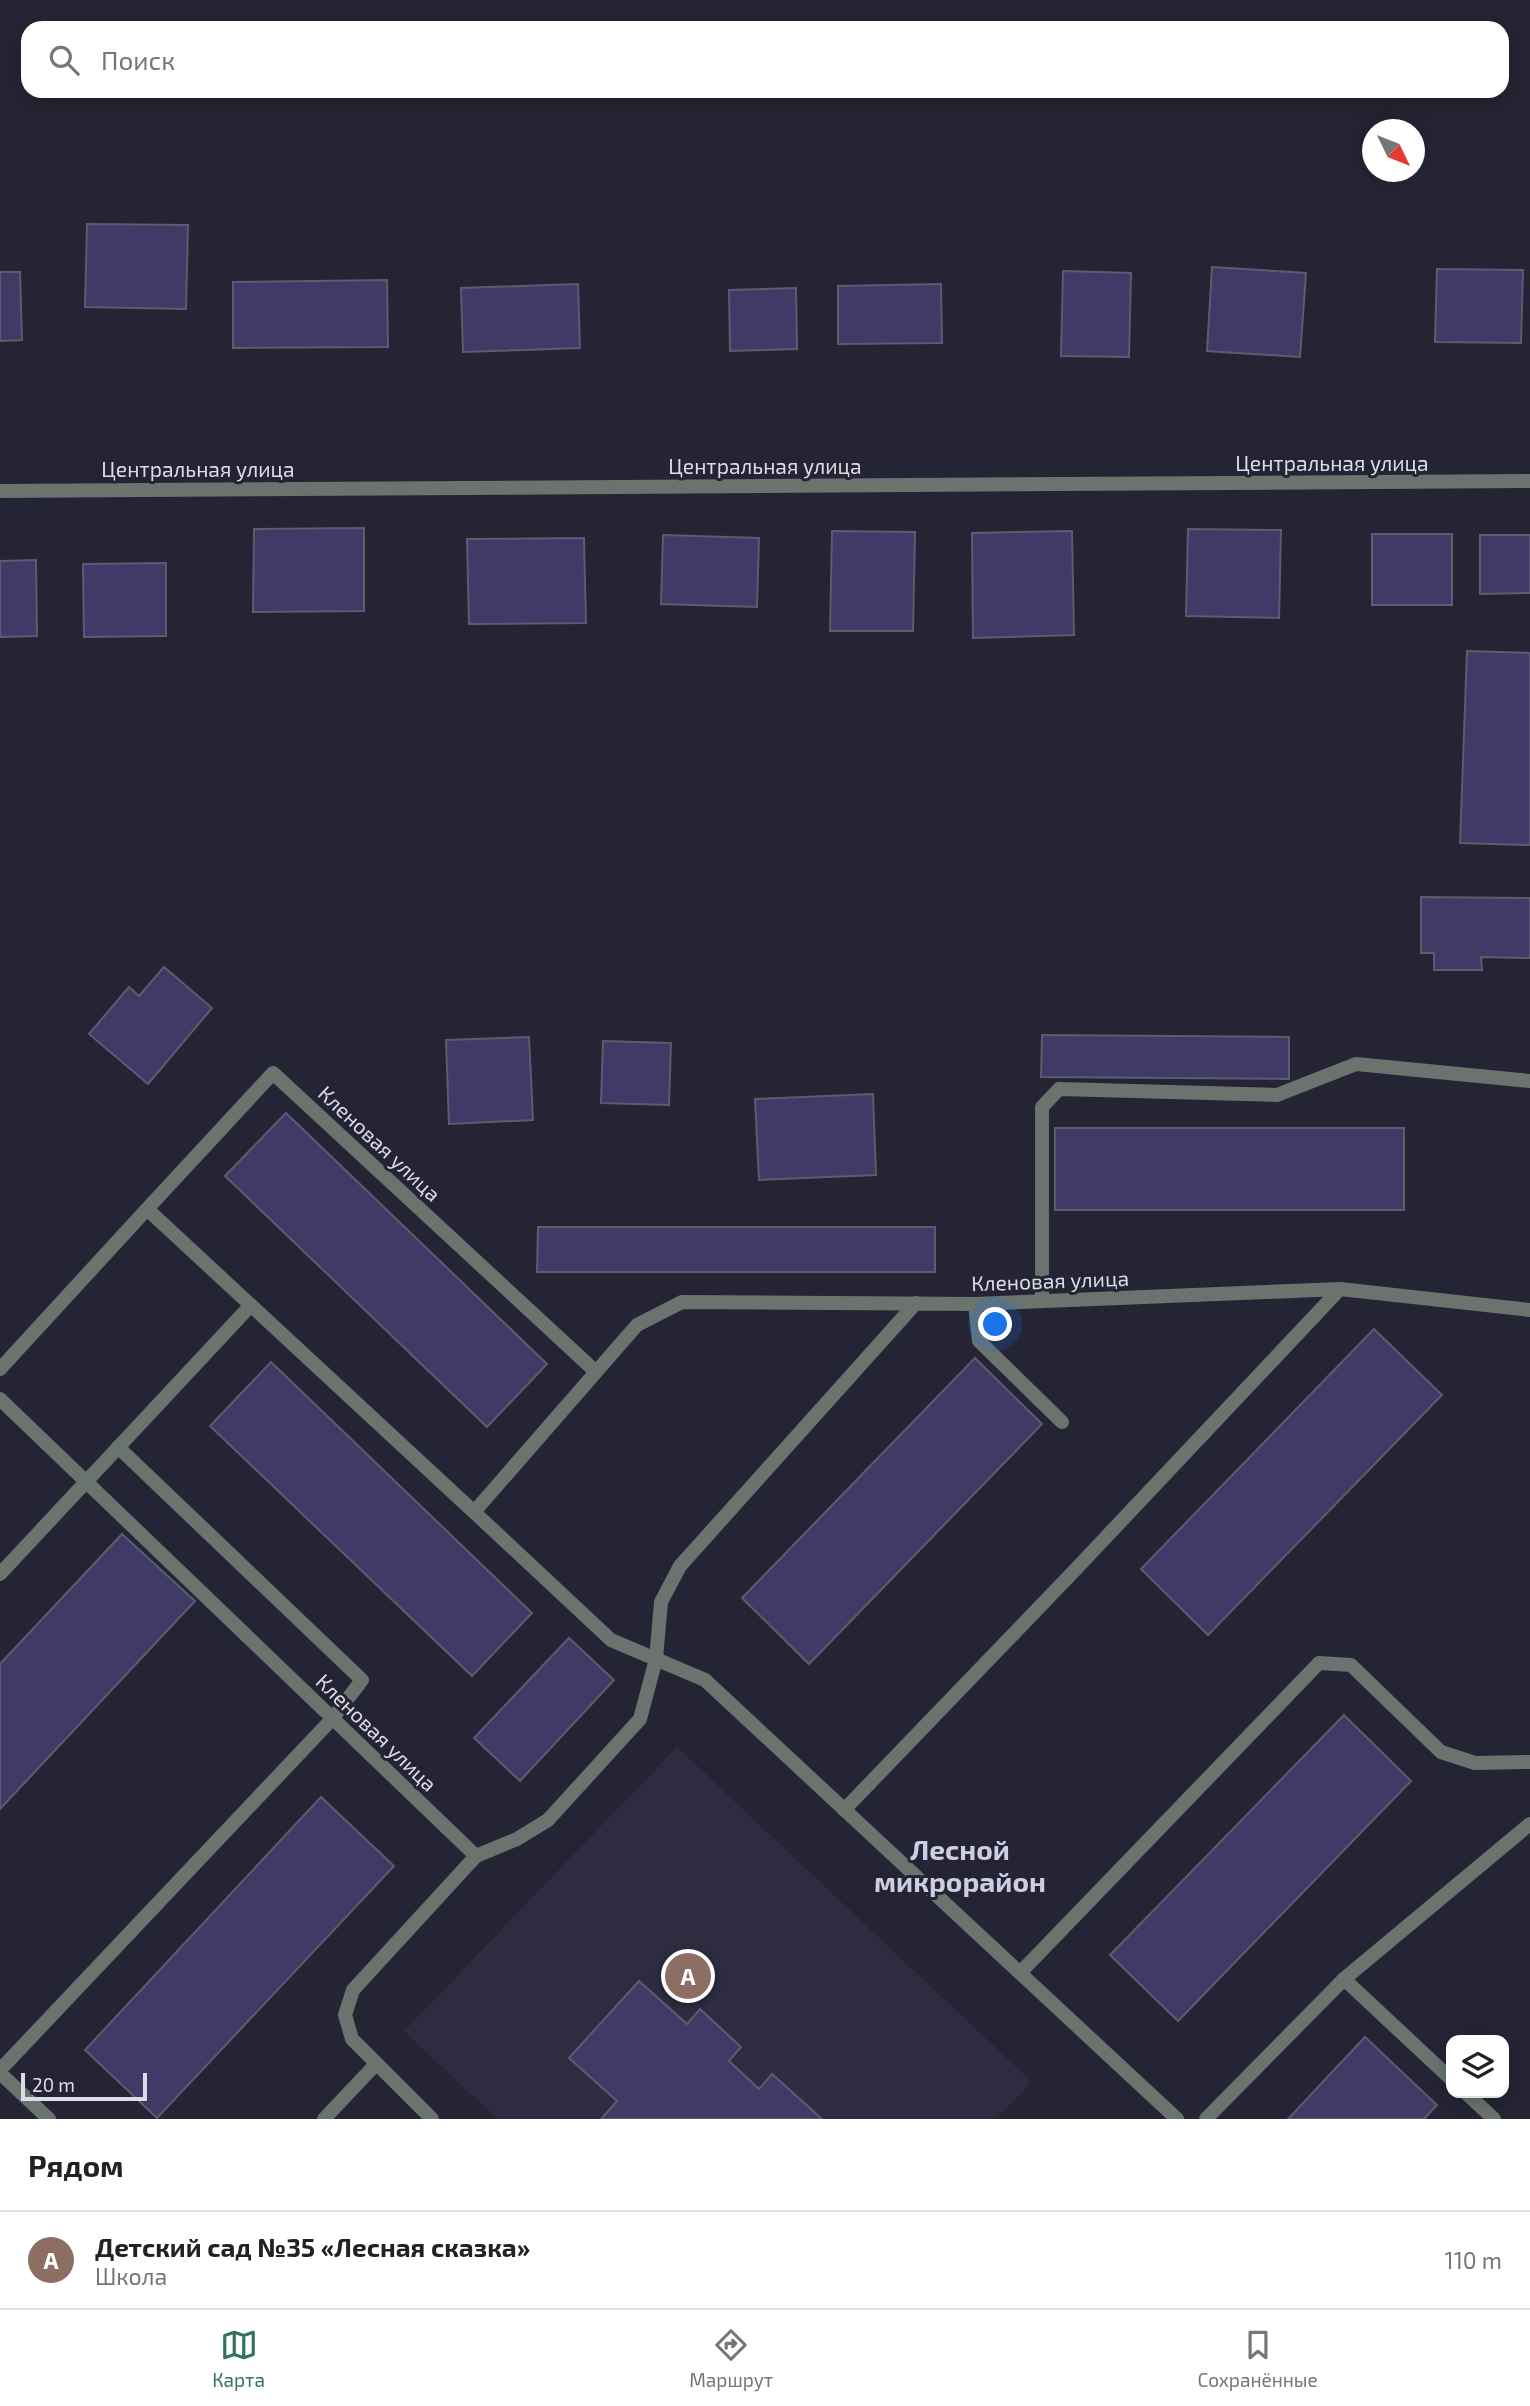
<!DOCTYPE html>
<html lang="ru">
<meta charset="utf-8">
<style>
body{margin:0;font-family:"Exo 2",sans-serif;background:#f2f2f2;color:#222}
.controls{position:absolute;right:21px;bottom:21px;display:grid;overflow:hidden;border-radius:14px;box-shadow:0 4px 18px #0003}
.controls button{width:63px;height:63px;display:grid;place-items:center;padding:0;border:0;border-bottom:2px solid #e0e0e0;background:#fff;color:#222;font:35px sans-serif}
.compass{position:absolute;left:1362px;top:119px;width:63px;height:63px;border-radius:50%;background:#fff;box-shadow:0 4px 18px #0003;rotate:133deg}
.scale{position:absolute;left:21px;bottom:18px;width:126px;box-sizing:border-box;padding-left:7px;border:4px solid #dcdce7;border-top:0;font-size:19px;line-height:24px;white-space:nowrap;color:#dcdce7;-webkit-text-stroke:5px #252434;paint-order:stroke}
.you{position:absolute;left:996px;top:1325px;width:24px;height:24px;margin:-18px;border:5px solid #fff;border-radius:50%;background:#1a73e8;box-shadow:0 0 0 10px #1a73e833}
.badge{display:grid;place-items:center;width:46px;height:46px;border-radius:50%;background:#347259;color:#fff;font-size:23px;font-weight:700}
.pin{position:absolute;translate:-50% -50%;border:4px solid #fff;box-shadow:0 2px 7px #0006}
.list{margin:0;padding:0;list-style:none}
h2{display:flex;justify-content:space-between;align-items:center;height:91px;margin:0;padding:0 28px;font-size:30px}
h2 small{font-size:23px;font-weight:400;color:#767676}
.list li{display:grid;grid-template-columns:46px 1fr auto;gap:21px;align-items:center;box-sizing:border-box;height:98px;padding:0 28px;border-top:2px solid #e0e0e0}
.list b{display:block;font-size:26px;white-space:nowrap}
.list p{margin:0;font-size:23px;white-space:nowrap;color:#767676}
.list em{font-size:23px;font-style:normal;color:#767676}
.icon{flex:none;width:38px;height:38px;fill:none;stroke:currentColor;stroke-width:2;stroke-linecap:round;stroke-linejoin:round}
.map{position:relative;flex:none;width:1530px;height:2119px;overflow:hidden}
.search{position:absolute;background:#fff;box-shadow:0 4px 18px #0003;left:21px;right:21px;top:21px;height:77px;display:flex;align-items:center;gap:18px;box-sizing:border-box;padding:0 24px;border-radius:21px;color:#767676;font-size:26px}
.sheet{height:189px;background:#fff}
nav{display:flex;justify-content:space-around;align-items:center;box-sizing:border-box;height:98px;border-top:2px solid #e0e0e0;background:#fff;font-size:19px;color:#767676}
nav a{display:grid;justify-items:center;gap:4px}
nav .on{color:#347259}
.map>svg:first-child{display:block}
.built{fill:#2e2c41}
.building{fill:#3f3a66;stroke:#5d5c6f;stroke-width:2}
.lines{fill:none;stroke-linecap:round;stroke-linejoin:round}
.lane{stroke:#6a736e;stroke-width:14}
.street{stroke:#6a736e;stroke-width:14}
.labels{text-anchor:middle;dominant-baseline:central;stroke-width:6;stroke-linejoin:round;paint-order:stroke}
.street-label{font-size:21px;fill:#dcdce7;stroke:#252434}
.district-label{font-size:28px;font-weight:bold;fill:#cdcde3;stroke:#252434}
</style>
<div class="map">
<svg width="1530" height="2119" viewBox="0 0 1530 2119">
<rect width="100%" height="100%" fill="#252434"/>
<path class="built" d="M677 1747 1032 2082 995 2119H497L404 2031Z"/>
<path class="building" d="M87 224 188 225 186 309 85 307Z
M1212 267 1306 273 1300 357 1207 351Z
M1437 269 1523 270 1521 343 1435 342Z
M1063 271 1131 273 1129 357 1061 356Z
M0 272H20L22 340 0 341Z
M387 280 388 347 233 348V282Z
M578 284 580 348 463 352 461 288Z
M941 284 942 343 838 344V286Z
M796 288 797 349 730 351 729 290Z
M364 528V611L253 612 254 529Z
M1188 529 1281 530 1279 618 1186 616Z
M832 531 915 532 913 631H830Z
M1072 531 1074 635 973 638 972 533Z
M1372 534H1452V605H1372Z
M663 535 759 538 757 607 661 604Z
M1480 535H1530V593L1480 594Z
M584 538 586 623 469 624 467 539Z
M36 560 37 636 0 637V561Z
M166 563V636L84 637 83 564Z
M1467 651 1530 653V845L1460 843Z
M1421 897 1530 898V958L1481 957 1482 970H1434V953H1421Z
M164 967 212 1008 148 1084 89 1034 129 987 139 996Z
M1042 1035 1289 1037V1079L1041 1077Z
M529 1037 533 1120 449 1124 446 1040Z
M603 1041 671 1043 669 1105 601 1103Z
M873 1094 876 1175 759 1180 755 1099Z
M286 1113 547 1364 487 1427 225 1176Z
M1055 1128H1404V1210H1055Z
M538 1227H935V1272H537Z
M1374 1329 1442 1395 1208 1635 1141 1569Z
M975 1358 1042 1424 809 1664 742 1598Z
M271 1362 532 1613 472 1676 210 1426Z
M122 1534 195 1601 0 1809V1664Z
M569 1638 614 1680 520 1781 474 1738Z
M1344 1715 1411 1781 1178 2021 1110 1955Z
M321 1797 394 1866 157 2118 85 2050Z
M639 1981 687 2024 700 2009 741 2047 729 2061 759 2089 772 2074 822 2119H601L617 2101 569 2058Z
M1365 2037 1437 2105 1424 2119H1288Z"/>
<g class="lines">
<path class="lane" d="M1042 1301V1107L1059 1089 1277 1095 1356 1064 1530 1081
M0 1399 476 1856 353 1990 345 2015 352 2039 432 2119
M474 1512 611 1640 705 1680 1177 2119
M1075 1570 1340 1289
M1020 1973 1319 1663 1351 1665 1441 1752 1475 1763 1530 1762
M0 2070 333 1718 362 1680 118 1447
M0 2073 49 2119
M1466 2093 1494 2119
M324 2119 376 2064
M1206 2119 1344 1979 1451 2079"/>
<path class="street" d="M0 491 1530 481
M147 1209 273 1073 595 1371
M975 1304 979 1341 1062 1422
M0 1369 147 1209 474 1512 637 1325 682 1302 975 1304 1340 1289 1530 1310
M0 1574 251 1305
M844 1810 1075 1570
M476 1856 517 1839 548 1820 640 1719 656 1659 661 1602 680 1566 916 1303
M1344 1979 1530 1824"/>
</g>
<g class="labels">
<g class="street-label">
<text x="1332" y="462">Центральная улица</text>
<text x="765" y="465">Центральная улица</text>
<text x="198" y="468">Центральная улица</text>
<text transform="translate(380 1143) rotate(43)">Кленовая улица</text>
<text transform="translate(1050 1280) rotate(-2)">Кленовая улица</text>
<text transform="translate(377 1732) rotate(44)">Кленовая улица</text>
</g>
<g class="district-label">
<text x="960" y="1849">Лесной<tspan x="960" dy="32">микрорайон</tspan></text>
</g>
</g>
</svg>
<div class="controls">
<button><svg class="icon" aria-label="layers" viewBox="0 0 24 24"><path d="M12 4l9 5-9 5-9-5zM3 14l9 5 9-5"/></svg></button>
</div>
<svg class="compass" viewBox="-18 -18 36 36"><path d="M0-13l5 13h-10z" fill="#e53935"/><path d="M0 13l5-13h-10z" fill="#767676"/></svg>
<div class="scale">20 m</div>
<div class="you"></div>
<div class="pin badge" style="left:688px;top:1976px;background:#8d6e63">A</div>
<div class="search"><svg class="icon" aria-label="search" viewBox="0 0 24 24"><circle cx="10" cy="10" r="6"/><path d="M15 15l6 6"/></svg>Поиск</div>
</div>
<section class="sheet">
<h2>Рядом<small></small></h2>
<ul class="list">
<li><span class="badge" style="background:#8d6e63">A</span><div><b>Детский сад №35 «Лесная сказка»</b><p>Школа</p></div><em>110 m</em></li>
</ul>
</section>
<nav>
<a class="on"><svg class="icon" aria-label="map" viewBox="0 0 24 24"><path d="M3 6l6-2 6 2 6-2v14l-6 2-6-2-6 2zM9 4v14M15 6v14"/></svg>Карта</a>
<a><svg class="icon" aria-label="directions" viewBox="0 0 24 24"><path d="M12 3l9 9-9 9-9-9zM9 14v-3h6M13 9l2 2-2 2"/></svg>Маршрут</a>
<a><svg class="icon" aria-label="saved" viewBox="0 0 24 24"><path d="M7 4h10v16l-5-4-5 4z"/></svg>Сохранённые</a>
</nav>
